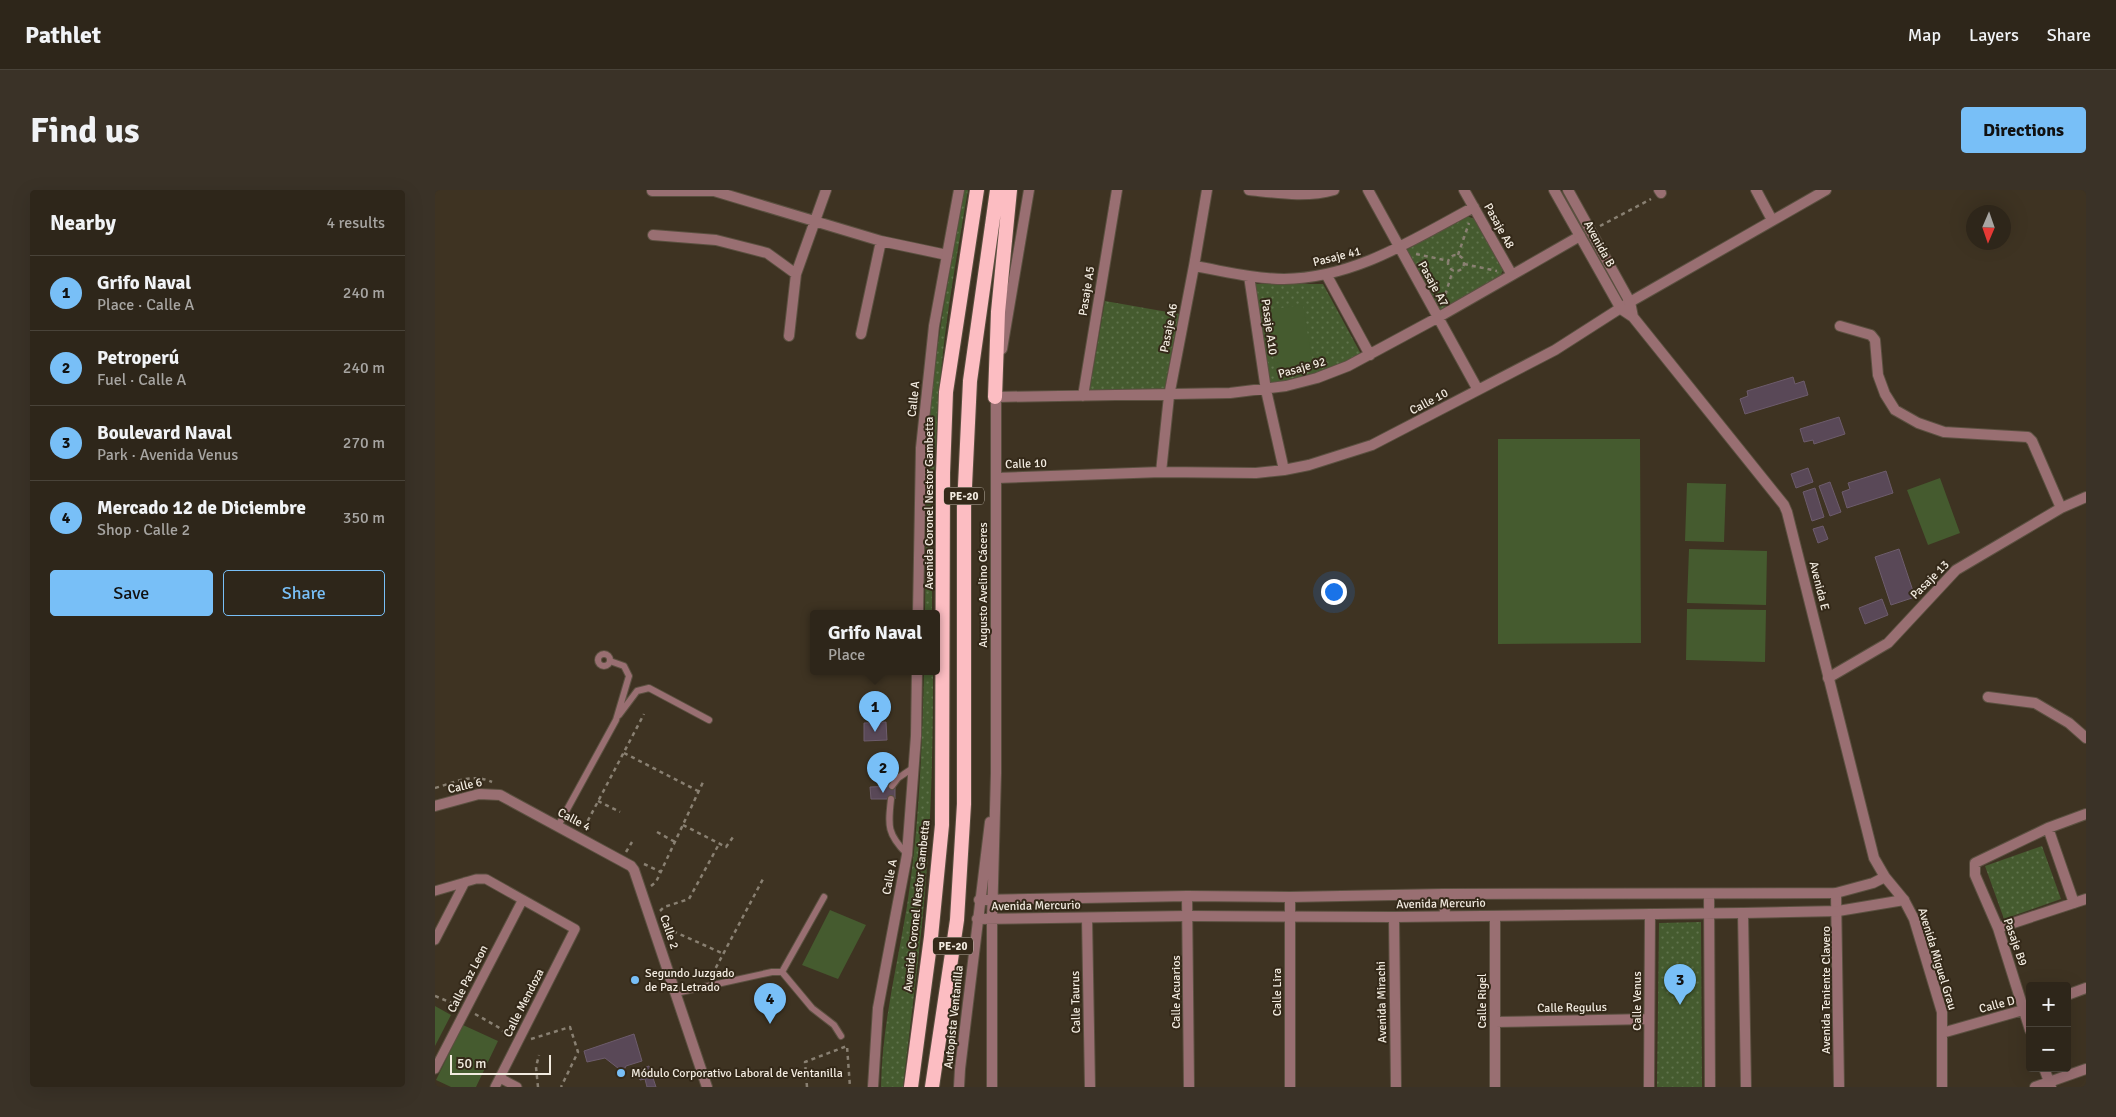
<!DOCTYPE html>
<meta charset="utf-8">
<style>
body{margin:0;font-family:Signika,sans-serif;background:#3a3227;color:#f1f3f6}
.controls{position:absolute;right:15px;bottom:15px;display:grid;overflow:hidden;border-radius:5px;box-shadow:0 5px 20px #0002}
.controls button{width:45px;height:45px;display:grid;place-items:center;padding:0;border:0;border-bottom:1px solid #494339;background:#2e261a;color:#f1f3f6;font:25px sans-serif}
.compass{position:absolute;left:1531px;top:15px;width:45px;height:45px;border-radius:50%;background:#2e261a;box-shadow:0 5px 20px #0002;rotate:182deg}
.scale{position:absolute;left:15px;bottom:12px;width:101px;box-sizing:border-box;padding-left:5px;border:2px solid #f2ebe0;border-top:0;font-size:14px;line-height:18px;white-space:nowrap;color:#f2ebe0;-webkit-text-stroke:4px #342919;paint-order:stroke}
.you{position:absolute;left:898px;top:401px;width:18px;height:18px;margin:-12px;border:4px solid #fff;border-radius:50%;background:#1a73e8;box-shadow:0 0 0 8px #1a73e833}
.badge{display:grid;place-items:center;width:32px;height:32px;border-radius:50%;background:#78bff7;color:#111;font-size:16px;font-weight:700}
.pin{position:absolute;translate:-50% -41px;filter:drop-shadow(0 1px 2px #0008)}
.pin::after{content:'';position:absolute;top:26px;width:18px;height:15px;background:inherit;clip-path:polygon(0 0,100% 0,50% 100%)}
.popup{position:absolute;left:375px;top:420px;width:130px;height:65px;box-sizing:border-box;display:grid;place-content:center;border-radius:5px;background:#2e261a;filter:drop-shadow(0 1px 4px #0005);font-size:16px;white-space:nowrap;color:#a7a5a2}
.popup b{font-size:19px;color:#f1f3f6}
.popup::after{content:'';position:absolute;left:50%;top:100%;margin-left:-10px;border:10px solid transparent;border-top-color:#2e261a}
.list{margin:0;padding:0;list-style:none}
h2{display:flex;justify-content:space-between;align-items:center;height:65px;margin:0;padding:0 20px;font-size:21px}
h2 small{font-size:16px;font-weight:400;color:#a7a5a2}
.list li{display:grid;grid-template-columns:32px 1fr auto;gap:15px;align-items:center;box-sizing:border-box;height:75px;padding:0 20px;border-top:1px solid #494339}
.list b{display:block;font-size:19px;white-space:nowrap}
.list p{margin:0;font-size:16px;white-space:nowrap;color:#a7a5a2}
.list em{font-size:16px;font-style:normal;color:#a7a5a2}
.actions{display:flex;gap:10px;padding:15px 20px}
.actions a{flex:1;padding:11px 0;border:1px solid #78bff7;border-radius:5px;text-align:center;font-size:18px;color:#78bff7}
.actions .main{background:#78bff7;color:#111}
.map{position:relative;flex:none;width:1651px;height:897px;overflow:hidden;border-radius:5px}
header{display:flex;align-items:center;gap:30px;box-sizing:border-box;height:70px;padding:0 25px;background:#2e261a;border-bottom:1px solid #494339}
header strong{font-size:24px}
nav{display:flex;gap:28px;margin-inline-start:auto;font-size:18px}
.intro{display:flex;align-items:center;justify-content:space-between;box-sizing:border-box;height:120px;padding:0 30px}
h1{margin:0;font-size:35px}
.button{padding:12px 22px;border-radius:5px;background:#78bff7;color:#111;font-size:18px;font-weight:700}
main{display:flex;gap:30px;padding:0 30px}
aside{flex:1;background:#2e261a;border-radius:5px;box-shadow:0 5px 20px #0002}
.map>svg:first-child{display:block}
.grass{fill:url(#grass-dots)}
.pitch{fill:#455b2f}
.building{fill:#594857;stroke:#6d5c6c}
.lines{fill:none;stroke-linecap:round;stroke-linejoin:round}
.service-casing{stroke:#5b5040;stroke-width:8}
.pedestrian-casing{stroke:#5b5040;stroke-width:11}
.minor-casing{stroke:#5b5040;stroke-width:12}
.tertiary-casing{stroke:#5b5040;stroke-width:12}
.trunk-casing{stroke:#5b5040;stroke-width:16}
.path{stroke:#898072;stroke-width:2.5;stroke-dasharray:4 4;stroke-linecap:butt}
.service{stroke:#996f72;stroke-width:6}
.pedestrian{stroke:#996f72;stroke-width:9}
.minor{stroke:#996f72;stroke-width:10}
.tertiary{stroke:#996f72;stroke-width:10}
.trunk{stroke:#fcbdc2;stroke-width:14}
.poi-dot{fill:#78bff7;stroke:#342919;stroke-width:2}
.labels{text-anchor:middle;dominant-baseline:central;stroke-width:4;stroke-linejoin:round;paint-order:stroke}
.shield{fill:#342919;stroke:#b9b1a4;stroke-width:1}
.shield-label{font-size:11px;font-weight:bold;fill:#f2ebe0}
.street-label{font-size:12px;fill:#f2ebe0;stroke:#342919}
.poi-label{font-size:12px;fill:#f2ebe0;stroke:#342919;text-anchor:start}
</style>
<header>
<strong>Pathlet</strong>
<nav><a>Map</a><a>Layers</a><a>Share</a></nav>
</header>
<div class="intro"><h1>Find us</h1><a class="button">Directions</a></div>
<main>
<aside>
<h2>Nearby<small>4 results</small></h2>
<ul class="list">
<li><span class="badge">1</span><div><b>Grifo Naval</b><p>Place · Calle A</p></div><em>240 m</em></li>
<li><span class="badge">2</span><div><b>Petroperú</b><p>Fuel · Calle A</p></div><em>240 m</em></li>
<li><span class="badge">3</span><div><b>Boulevard Naval</b><p>Park · Avenida Venus</p></div><em>270 m</em></li>
<li><span class="badge">4</span><div><b>Mercado 12 de Diciembre</b><p>Shop · Calle 2</p></div><em>350 m</em></li>
</ul>
<div class="actions"><a class="main">Save</a><a>Share</a></div>
</aside>
<div class="map">
<svg width="1651" height="897" viewBox="0 0 1651 897">
<defs>
<pattern id="grass-dots" width="8" height="8" patternUnits="userSpaceOnUse" patternTransform="scale(1.25)"><rect width="8" height="8" fill="#455b2f"/><path d="M2 2h.1M6 6h.1" fill="none" stroke="#60734d" stroke-width="1.8" stroke-linecap="round"/></pattern>
</defs>
<rect width="100%" height="100%" fill="#3e3322"/>
<path class="grass" d="M529 0H533C522 65 510 130 505 195 498 271 497 347 497 423H490C491 360 490 297 494 233 500 155 516 77 529 0Z
M1032 26 1039 29 1068 80 1065 87 1005 120 1000 115 971 60Z
M819 94H888L926 164 886 184 836 196Z
M670 111 744 124 729 203H654Z
M489 481H498C498 541 497 602 493 663 488 741 477 819 468 897H446C447 835 462 777 472 716 484 638 487 559 489 481Z
M1607 656 1626 709 1569 729 1550 676Z
M1266 732 1267 897H1222L1224 733Z"/>
<path class="pitch" d="M868 115 878 177 841 183 831 120Z
M1063 249H1205L1206 453 1063 454Z
M1505 288 1525 343 1493 355 1472 300Z
M1252 293 1291 294 1289 352 1250 351Z
M1254 359 1332 361 1331 415 1252 413Z
M1252 419 1331 420 1330 472 1251 470Z
M395 720 431 735 403 789 367 775Z
M0 816 16 825 0 856Z
M28 835 63 851 41 897H16L1 890Z"/>
<path class="building" d="M1358 187 1360 194 1369 191 1373 205 1310 224 1305 209 1313 206 1312 201Z
M1404 227 1410 244 1379 254 1378 250 1369 252 1365 239Z
M1373 278 1378 292 1361 298 1356 284Z
M1451 281 1458 303 1412 318 1407 302 1415 299 1413 293Z
M1395 292 1406 322 1395 326 1384 296Z
M1380 298 1389 327 1377 331 1368 302Z
M1388 336 1393 349 1383 353 1378 339Z
M1464 359 1480 407 1456 415 1440 367Z
M1447 409 1453 425 1430 434 1424 418Z
M451 532 452 550 429 551V533Z
M460 596V609H436L435 597Z
M199 844 207 871 191 876 188 882 170 868 152 872 149 861Z
M214 876 221 897H212L210 889 205 890 202 881Z"/>
<g class="lines">
<defs>
<path id="service" d="M163 470a6 6 0 1 1 12 0a6 6 0 1 1-12 0Z
M184 525 202 501 214 498 274 530
M457 596 463 588 478 578
M456 609C453 636 452 644 472 664
M123 636 181 530 194 486 189 476 175 471
M347 782 389 707
M241 803 337 782H347L377 818 399 835 406 846"/>
<path id="pedestrian" d="M0 701 41 689H51L140 739 60 897
M0 750 30 692
M0 879 87 711
M65 888 82 897"/>
<path id="minor" d="M814 0C842 3 871 8 899 0
M933 0 1043 200
M1029 0 1077 85
M1224 0 1226 3
M1321 0 1337 30
M217 1H279L446 51 512 65
M218 45 281 50 332 63 361 84
M759 76C789 81 819 89 849 89 920 88 979 49 1039 17
M891 84 935 165
M814 86 831 200 849 280
M1405 136 1436 145 1440 150 1443 185 1450 204 1460 220 1483 233 1509 242 1593 247 1597 251 1626 318
M426 144 446 51
M354 146 361 84 391 0
M648 206 682 0
M560 207 795 203 851 196 882 188 913 176 1002 128 1145 46
M726 282 734 206 759 76 772 0
M561 288 726 282 821 283 849 280 874 275 937 255 1120 160 1195 112 1391 0
M1393 488 1453 453 1521 380 1626 318 1651 307
M1553 507 1600 513 1634 533 1651 548
M1613 638 1639 713
M1401 703 1404 897
M1009 704 1010 726
M752 706 754 897
M1469 710 1479 729 1507 822V897
M1308 723 1311 897
M1060 726V897
M959 727 961 897
M652 728 655 897
M1563 738 1651 709
M1632 805 1651 798
M1060 832 1214 829
M1595 840 1563 738 1540 685V673L1613 638 1651 624
M1507 843 1595 818
M1609 878 1616 897
M855 897V707
M1214 897 1215 724
M1600 897 1651 879"/>
<path id="tertiary" d="M1133 0 1195 112 1198 127
M567 159 594 0
M483 423 486 258 499 136 524 0
M0 616 44 604 65 605 196 676 199 680 272 897
M1274 704 1275 897
M544 710 752 706 855 707 1009 704 1401 703 1438 693 1450 687
M542 729 752 726 959 727 1308 723 1403 721 1469 710 1450 687 1439 668 1352 322 1349 315 1198 127 1186 119 1119 0
M438 897 443 818 472 665 481 546 482 481
M524 897 525 879 555 632
M557 897V730L561 583V201"/>
<path id="trunk" d="M560 207 563 122 575 0
M476 897 496 747 507 635 508 283 511 202 542 0
M497 897 522 730 529 614V317L535 191 562 0"/>
</defs>
<use href="#service" class="service-casing"/>
<use href="#pedestrian" class="pedestrian-casing"/>
<use href="#minor" class="minor-casing"/>
<use href="#tertiary" class="tertiary-casing"/>
<use href="#trunk" class="trunk-casing"/>
<path class="path" d="M1165 36 1216 9
M981 64 1014 71
M1023 65 1034 33
M1013 73a8 8 0 1 1 16 0a8 8 0 1 1-16 0Z
M1029 74 1062 81
M1008 112 1018 80
M189 563 263 601
M0 598C21 592 37 583 57 592
M163 611 185 622
M248 635 291 657 298 647
M149 638 209 524
M222 642 240 652
M191 662 197 652
M209 674 226 682
M216 696 221 692 269 590
M225 721 229 717 254 709 284 654
M231 738 289 764
M277 785 328 689
M0 806 22 815
M40 824 63 837 75 847
M96 849 135 837 143 862 126 897
M103 897 101 877 104 865
M372 897 370 872 412 856 415 897"/>
<use href="#service" class="service"/>
<use href="#pedestrian" class="pedestrian"/>
<use href="#minor" class="minor"/>
<use href="#tertiary" class="tertiary"/>
<use href="#trunk" class="trunk"/>
</g>
<g class="poi-dot">
<circle cx="200" cy="790" r="5"/>
<circle cx="186" cy="883" r="5"/>
</g>
<g class="labels">
<g class="shield">
<rect x="509" y="297.5" width="40" height="17" rx="4"/>
<rect x="498" y="747.5" width="40" height="17" rx="4"/>
</g>
<g class="shield-label">
<text x="529" y="306">PE-20</text>
<text x="518" y="756">PE-20</text>
</g>
<g class="street-label">
<text transform="translate(1064 36) rotate(61)">Pasaje A8</text>
<text transform="translate(1164 54) rotate(61)">Avenida B</text>
<text transform="translate(902 67) rotate(-14)">Pasaje 41</text>
<text transform="translate(998 94) rotate(61)">Pasaje A7</text>
<text transform="translate(652 101) rotate(-81)">Pasaje A5</text>
<text transform="translate(834 137) rotate(82)">Pasaje A10</text>
<text transform="translate(734 138) rotate(-79)">Pasaje A6</text>
<text transform="translate(867 178) rotate(-16)">Pasaje 92</text>
<text transform="translate(479 209) rotate(-84)">Calle A</text>
<text transform="translate(994 212) rotate(-28)">Calle 10</text>
<text transform="translate(591 274) rotate(-2)">Calle 10</text>
<text transform="translate(494 313) rotate(-90)">Avenida Coronel Nestor Gambetta</text>
<text transform="translate(1495 390) rotate(-45)">Pasaje 13</text>
<text transform="translate(548 395) rotate(-90)">Augusto Avelino Cáceres</text>
<text transform="translate(1384 396) rotate(76)">Avenida E</text>
<text transform="translate(30 596) rotate(-13)">Calle 6</text>
<text transform="translate(139 630) rotate(28)">Calle 4</text>
<text transform="translate(455 687) rotate(-79)">Calle A</text>
<text transform="translate(1006 714) rotate(-1)">Avenida Mercurio</text>
<text transform="translate(482 716) rotate(-84)">Avenida Coronel Nestor Gambetta</text>
<text transform="translate(601 716) rotate(-1)">Avenida Mercurio</text>
<text transform="translate(234 742) rotate(71)">Calle 2</text>
<text transform="translate(1580 752) rotate(71)">Pasaje B9</text>
<text transform="translate(1502 769) rotate(73)">Avenida Miguel Grau</text>
<text transform="translate(33 789) rotate(-63)">Calle Paz Leon</text>
<text transform="translate(1391 800) rotate(-90)">Avenida Teniente Clavero</text>
<text transform="translate(741 802) rotate(-90)">Calle Acuarios</text>
<text transform="translate(842 802) rotate(-90)">Calle Lira</text>
<text transform="translate(1047 811) rotate(-90)">Calle Rigel</text>
<text transform="translate(1202 811) rotate(-90)">Calle Venus</text>
<text transform="translate(641 812) rotate(-91)">Calle Taurus</text>
<text transform="translate(947 812) rotate(-91)">Avenida Mirachi</text>
<text transform="translate(89 813) rotate(-63)">Calle Mendoza</text>
<text transform="translate(1562 815) rotate(-15)">Calle D</text>
<text transform="translate(1137 818) rotate(-1)">Calle Regulus</text>
<text transform="translate(519 827) rotate(-84)">Autopista Ventanilla</text>
</g>
<g class="poi-label">
<text x="210" y="783">Segundo Juzgado<tspan x="210" dy="14">de Paz Letrado</tspan></text>
<text x="196" y="883">Módulo Corporativo Laboral de Ventanilla</text>
</g>
</g>
</svg>
<div class="controls">
<button>+</button>
<button>−</button>
</div>
<svg class="compass" viewBox="-18 -18 36 36"><path d="M0-13l5 13h-10z" fill="#e53935"/><path d="M0 13l5-13h-10z" fill="#a7a5a2"/></svg>
<div class="scale">50 m</div>
<div class="you"></div>
<div class="pin badge" style="left:440px;top:542px">1</div>
<div class="popup"><b>Grifo Naval</b>Place</div>
<div class="pin badge" style="left:448px;top:603px">2</div>
<div class="pin badge" style="left:1245px;top:815px">3</div>
<div class="pin badge" style="left:335px;top:834px">4</div>
</div>
</main>
